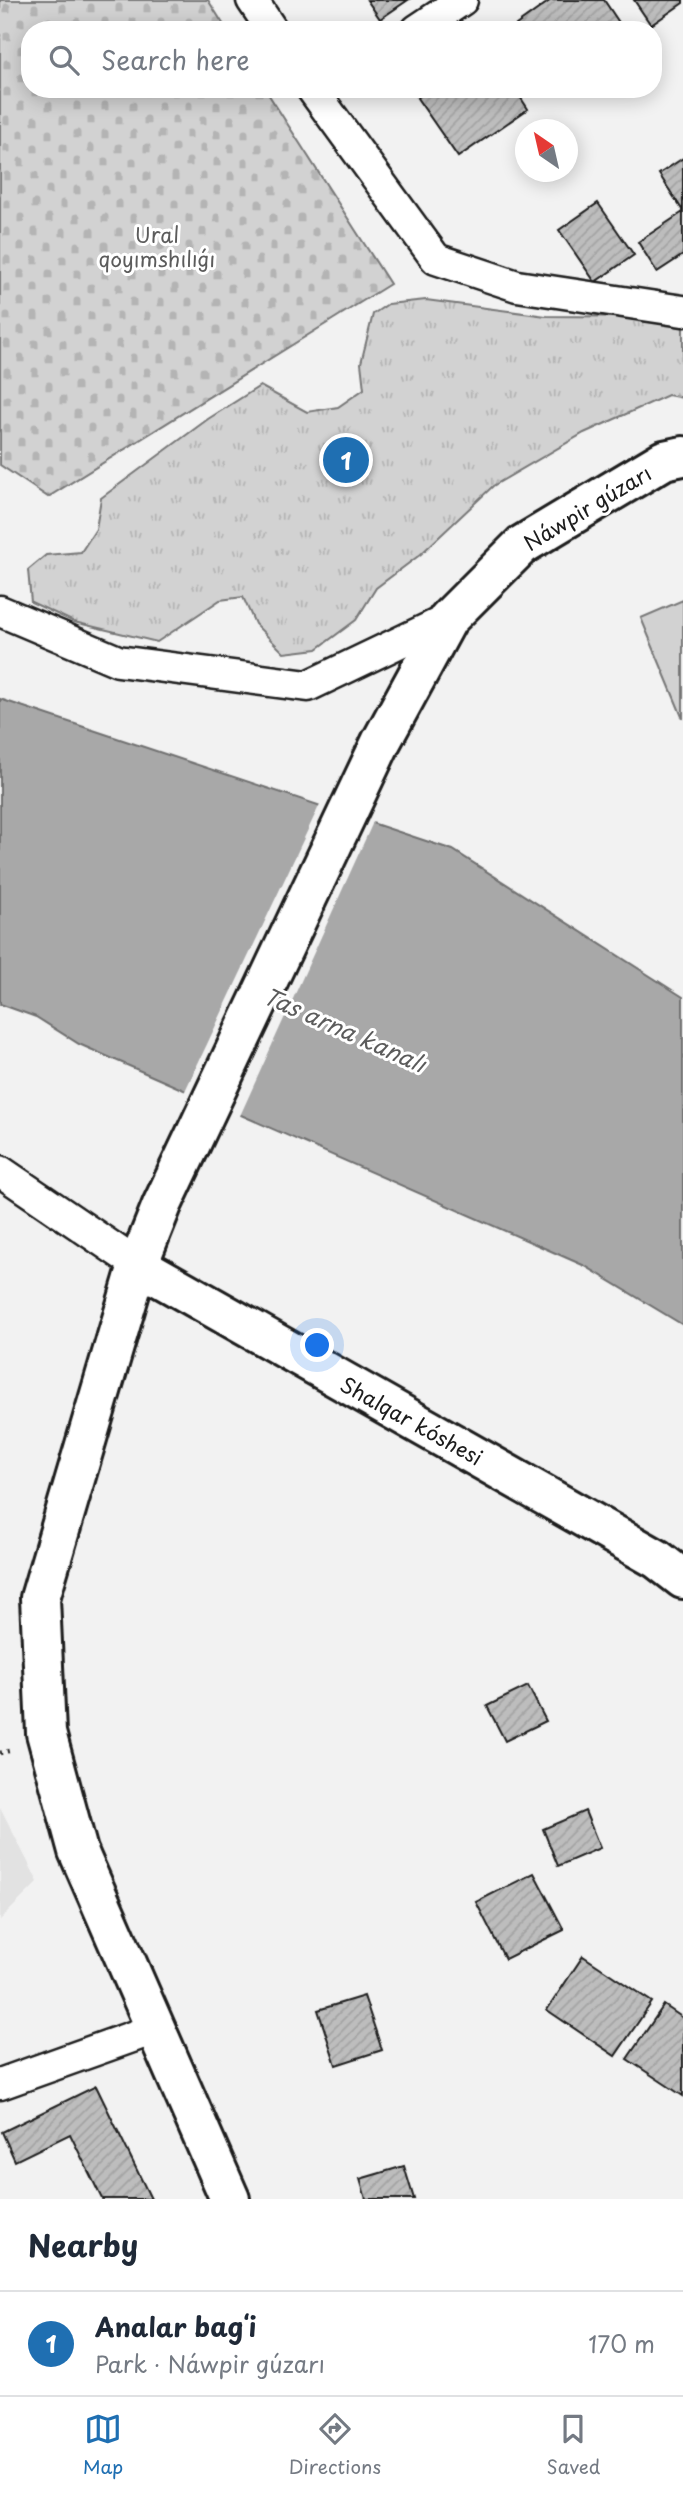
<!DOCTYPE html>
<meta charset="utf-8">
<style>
body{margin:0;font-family:"Playpen Sans",sans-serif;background:#f2f2f3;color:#1f2937}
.compass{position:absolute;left:515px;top:119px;width:63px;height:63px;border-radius:50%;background:#fff;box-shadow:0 4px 18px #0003;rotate:326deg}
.you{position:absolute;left:318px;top:1346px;width:24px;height:24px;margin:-18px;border:5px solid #fff;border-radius:50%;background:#1a73e8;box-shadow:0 0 0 10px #1a73e833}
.badge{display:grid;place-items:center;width:46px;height:46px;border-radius:50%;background:#1f6fb2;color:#fff;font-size:23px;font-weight:700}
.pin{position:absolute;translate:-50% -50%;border:4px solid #fff;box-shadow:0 2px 7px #0006}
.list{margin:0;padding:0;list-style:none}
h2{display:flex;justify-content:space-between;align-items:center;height:91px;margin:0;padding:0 28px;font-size:30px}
h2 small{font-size:23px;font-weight:400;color:#747a83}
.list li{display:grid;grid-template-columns:46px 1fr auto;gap:21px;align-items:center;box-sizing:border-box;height:105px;padding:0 28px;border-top:2px solid #e0e1e3}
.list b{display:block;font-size:26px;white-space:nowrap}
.list p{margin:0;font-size:23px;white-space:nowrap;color:#747a83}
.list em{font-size:23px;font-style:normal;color:#747a83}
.icon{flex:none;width:38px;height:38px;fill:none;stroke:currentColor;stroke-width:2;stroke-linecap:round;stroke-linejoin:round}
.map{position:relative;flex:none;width:683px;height:2199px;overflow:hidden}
.search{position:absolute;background:#fff;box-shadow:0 4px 18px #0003;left:21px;right:21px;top:21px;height:77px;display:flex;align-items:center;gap:18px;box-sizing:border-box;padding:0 24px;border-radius:28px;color:#747a83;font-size:26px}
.sheet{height:196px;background:#fff}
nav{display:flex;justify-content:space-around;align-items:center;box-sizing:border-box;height:98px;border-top:2px solid #e0e1e3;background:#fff;font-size:19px;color:#747a83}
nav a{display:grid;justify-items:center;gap:4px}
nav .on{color:#1f6fb2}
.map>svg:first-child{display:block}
.built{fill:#e2e2e2}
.grass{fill:#d2d2d2;stroke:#777;stroke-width:2}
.cemetery{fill:url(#cemetery-stones);stroke:#777;stroke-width:2}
.park{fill:url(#park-tufts);stroke:#777;stroke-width:2}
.water{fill:#a8a8a8;stroke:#707070;stroke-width:2}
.pier{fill:#f2f2f2}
.building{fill:url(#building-hatch);stroke:#1c1c1c;stroke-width:2}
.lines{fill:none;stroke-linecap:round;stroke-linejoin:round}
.minor-casing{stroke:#1c1c1c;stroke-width:35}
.tertiary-casing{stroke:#1c1c1c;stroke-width:44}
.path{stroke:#1c1c1c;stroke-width:4.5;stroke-dasharray:2 5;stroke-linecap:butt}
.minor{stroke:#fff;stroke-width:30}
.tertiary{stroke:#fff;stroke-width:38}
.labels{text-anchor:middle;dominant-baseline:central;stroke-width:6;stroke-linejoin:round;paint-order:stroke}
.park-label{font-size:21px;fill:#5c5c5c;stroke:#fff}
.street-label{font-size:21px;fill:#1c1c1c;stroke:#fff}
.water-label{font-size:23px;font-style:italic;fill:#5b5b5b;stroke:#fff}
</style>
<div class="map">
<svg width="683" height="2199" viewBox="0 0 683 2199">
<defs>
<pattern id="cemetery-stones" width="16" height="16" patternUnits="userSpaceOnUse" patternTransform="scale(1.75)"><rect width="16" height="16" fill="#d2d2d2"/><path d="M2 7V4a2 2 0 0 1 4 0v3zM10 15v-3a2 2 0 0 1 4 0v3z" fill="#b4b4b4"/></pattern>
<pattern id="park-tufts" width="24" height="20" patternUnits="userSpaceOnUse" patternTransform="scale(1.75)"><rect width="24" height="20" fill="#d2d2d2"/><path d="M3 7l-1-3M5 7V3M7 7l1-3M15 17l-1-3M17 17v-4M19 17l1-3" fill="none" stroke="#b4b4b4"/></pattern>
<pattern id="building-hatch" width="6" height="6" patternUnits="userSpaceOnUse" patternTransform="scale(1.75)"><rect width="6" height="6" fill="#bdbdbd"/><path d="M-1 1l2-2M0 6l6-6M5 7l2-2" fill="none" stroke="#a2a2a2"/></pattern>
</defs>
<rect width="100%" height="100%" fill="#f2f2f2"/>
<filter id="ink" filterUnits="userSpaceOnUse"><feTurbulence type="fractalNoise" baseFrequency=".0143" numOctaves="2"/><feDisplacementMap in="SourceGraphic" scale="14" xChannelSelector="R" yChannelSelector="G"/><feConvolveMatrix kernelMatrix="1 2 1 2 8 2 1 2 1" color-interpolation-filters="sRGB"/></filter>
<g filter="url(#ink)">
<path class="built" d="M0 1807 38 1882 0 1920Z"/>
<path class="grass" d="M683 600V719L641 618Z"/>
<path class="cemetery" d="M0 0H208L227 30H30V89H265L390 284 48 497 0 465Z"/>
<path class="park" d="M426 300 546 316 667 317 683 323V398L668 395 584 433 493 486 421 554 376 588 356 620 317 649 284 653 255 624 243 597 220 600 157 642 74 622 31 602 28 570 46 555 81 552 96 529 101 498 208 419 260 386 307 412 338 407 364 389 361 363 373 314 388 304Z"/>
<path class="water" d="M0 699 453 850 683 997V1325L585 1266 79 1044 36 1017 0 1004Z"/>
<path class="pier" d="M321 802 374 820 239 1118 184 1093Z"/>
<path class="building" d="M367 0H408L380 19Z
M551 0H604L624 30H519L516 25Z
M634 0H683V3L651 25Z
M430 89H515L528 109 458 157 417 98Z
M683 158V211L659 174Z
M598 203 634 255 595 282 559 230Z
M683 212V255L657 272 638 242Z
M528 1686 546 1721 505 1741 487 1706Z
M585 1811 600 1848 558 1866 543 1829Z
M534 1873 564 1930 505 1959 476 1902Z
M583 1956 652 2002 615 2056 547 2010Z
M364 1996 382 2050 336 2065 318 2010Z
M664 2005 683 2018V2096L627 2059Z
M96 2086 151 2199H102L70 2134 15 2161 2 2132Z
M404 2166 414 2199H366L360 2179Z"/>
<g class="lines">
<defs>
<path id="minor" d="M252 0 272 30
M417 30 462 0
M312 89 436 259 517 286 683 311
M0 611 118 661 308 686 448 619
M0 1171 138 1265
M0 2084 157 2028"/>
<path id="tertiary" d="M138 1265 657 1559 683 1579
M230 2199 78 1851 46 1733 40 1598 138 1265 162 1205 381 742 448 619 522 545 664 460 683 456"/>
</defs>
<use href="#minor" class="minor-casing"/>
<use href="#tertiary" class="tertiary-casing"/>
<path class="path" d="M0 1753 13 1750"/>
<use href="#minor" class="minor"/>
<use href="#tertiary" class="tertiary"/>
</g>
</g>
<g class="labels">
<g class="park-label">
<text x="157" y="234">Ural<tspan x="157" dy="24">qoyımshılıǵı</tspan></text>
</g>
<g class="street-label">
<text transform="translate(587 507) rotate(-31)">Náwpir gúzarı</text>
<text transform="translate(412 1420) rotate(29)">Shalqar kóshesi</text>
</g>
<g class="water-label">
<text transform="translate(345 1029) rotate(24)">Tas arna kanalı</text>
</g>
</g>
</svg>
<svg class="compass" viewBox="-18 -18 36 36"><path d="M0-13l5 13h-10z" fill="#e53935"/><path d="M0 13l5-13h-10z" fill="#747a83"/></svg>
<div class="you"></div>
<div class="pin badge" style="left:346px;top:460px">1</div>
<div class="search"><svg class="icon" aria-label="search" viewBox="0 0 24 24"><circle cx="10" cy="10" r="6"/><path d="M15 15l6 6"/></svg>Search here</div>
</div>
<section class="sheet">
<h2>Nearby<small></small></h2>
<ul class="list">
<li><span class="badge">1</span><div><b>Analar bagʻi</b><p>Park · Náwpir gúzarı</p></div><em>170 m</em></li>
</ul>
</section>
<nav>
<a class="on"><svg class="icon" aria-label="map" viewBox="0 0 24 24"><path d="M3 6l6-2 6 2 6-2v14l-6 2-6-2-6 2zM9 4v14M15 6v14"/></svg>Map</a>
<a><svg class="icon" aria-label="directions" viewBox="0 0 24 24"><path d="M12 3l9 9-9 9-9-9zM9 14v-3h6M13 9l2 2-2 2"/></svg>Directions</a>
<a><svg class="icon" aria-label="saved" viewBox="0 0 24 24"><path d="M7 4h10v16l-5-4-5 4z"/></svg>Saved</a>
</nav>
